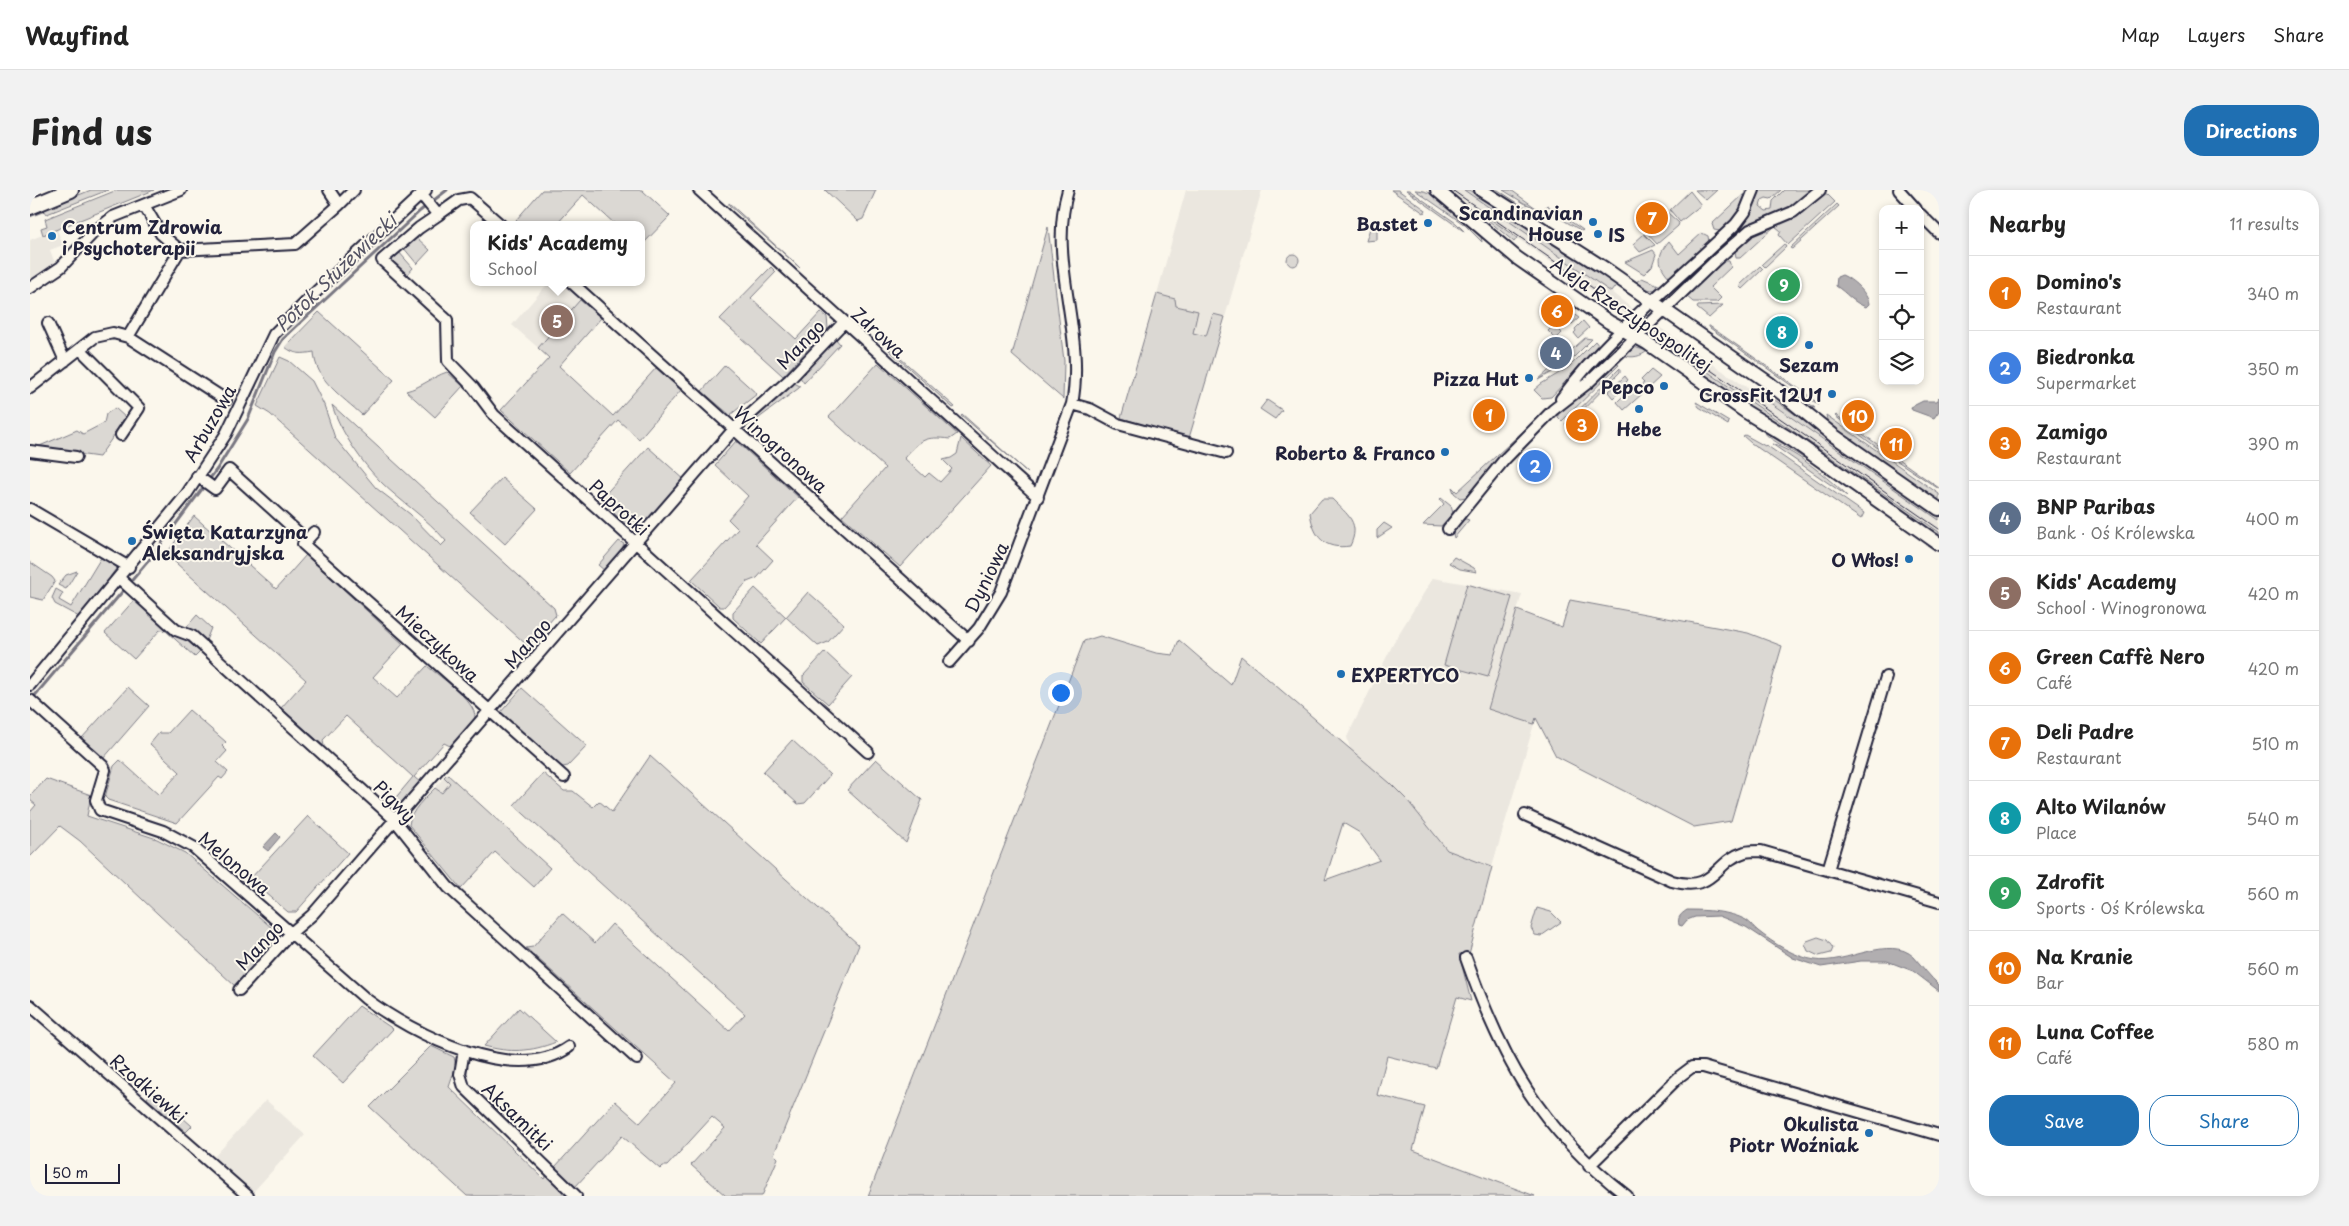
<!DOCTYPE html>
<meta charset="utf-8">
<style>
body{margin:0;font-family:"Playpen Sans",sans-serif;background:#f2f2f2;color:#222}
.controls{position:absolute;right:15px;top:15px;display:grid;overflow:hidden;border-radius:10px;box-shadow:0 2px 8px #0003}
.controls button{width:45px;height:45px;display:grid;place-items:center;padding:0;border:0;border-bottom:1px solid #e0e0e0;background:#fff;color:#222;font:25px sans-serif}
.scale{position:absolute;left:15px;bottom:12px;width:75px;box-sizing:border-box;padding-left:5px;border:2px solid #22223b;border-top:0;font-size:14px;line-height:18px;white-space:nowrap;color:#22223b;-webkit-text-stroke:4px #fbf7ec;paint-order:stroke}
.you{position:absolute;left:1030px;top:502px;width:18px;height:18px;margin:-12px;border:4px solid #fff;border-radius:50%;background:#1a73e8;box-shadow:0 0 0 8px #1a73e833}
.badge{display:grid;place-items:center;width:32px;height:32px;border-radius:50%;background:#1f6fb2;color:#fff;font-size:16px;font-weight:700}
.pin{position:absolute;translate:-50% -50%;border:2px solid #fff;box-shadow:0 1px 5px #0006}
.popup{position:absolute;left:440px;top:31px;width:175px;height:65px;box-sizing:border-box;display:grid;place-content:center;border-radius:10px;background:#fff;filter:drop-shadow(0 1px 4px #0005);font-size:16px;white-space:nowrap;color:#767676}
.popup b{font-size:19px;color:#222}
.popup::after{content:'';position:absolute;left:50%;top:100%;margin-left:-10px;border:10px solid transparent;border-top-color:#fff}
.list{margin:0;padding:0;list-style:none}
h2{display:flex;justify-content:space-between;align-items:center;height:65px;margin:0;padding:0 20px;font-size:21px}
h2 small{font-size:16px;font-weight:400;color:#767676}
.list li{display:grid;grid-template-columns:32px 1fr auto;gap:15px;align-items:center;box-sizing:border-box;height:75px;padding:0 20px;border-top:1px solid #e0e0e0}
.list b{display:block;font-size:19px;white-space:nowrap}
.list p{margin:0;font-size:16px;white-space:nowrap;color:#767676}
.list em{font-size:16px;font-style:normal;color:#767676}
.actions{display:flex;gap:10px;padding:15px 20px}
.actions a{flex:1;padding:11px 0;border:1px solid #1f6fb2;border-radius:20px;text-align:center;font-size:18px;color:#1f6fb2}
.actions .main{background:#1f6fb2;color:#fff}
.icon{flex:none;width:28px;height:28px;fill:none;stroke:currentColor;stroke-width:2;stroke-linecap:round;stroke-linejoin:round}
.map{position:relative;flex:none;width:1909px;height:1006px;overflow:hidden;border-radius:20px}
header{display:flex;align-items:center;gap:30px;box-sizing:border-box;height:70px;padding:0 25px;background:#fff;border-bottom:1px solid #e0e0e0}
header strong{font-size:24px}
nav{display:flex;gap:28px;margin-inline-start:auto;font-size:18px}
.intro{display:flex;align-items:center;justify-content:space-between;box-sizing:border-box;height:120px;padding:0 30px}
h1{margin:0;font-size:35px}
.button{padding:12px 22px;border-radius:20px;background:#1f6fb2;color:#fff;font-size:18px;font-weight:700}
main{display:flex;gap:30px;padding:0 30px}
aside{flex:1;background:#fff;border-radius:20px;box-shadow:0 2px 8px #0003}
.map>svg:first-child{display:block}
.built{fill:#ebe7df}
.green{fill:#dbd8d3;stroke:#7e7d87;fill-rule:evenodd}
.water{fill:#b1aeb0;stroke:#787681}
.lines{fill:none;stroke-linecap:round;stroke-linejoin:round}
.stream{stroke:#787681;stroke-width:3}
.minor-casing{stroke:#22223b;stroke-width:14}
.tertiary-casing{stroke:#22223b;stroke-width:16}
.secondary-casing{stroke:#22223b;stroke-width:18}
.minor{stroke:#fbf7ec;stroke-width:10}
.tertiary{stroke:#fbf7ec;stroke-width:12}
.secondary{stroke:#fbf7ec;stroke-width:14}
.tram{stroke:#22223b;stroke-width:1}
.poi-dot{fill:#1f6fb2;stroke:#fbf7ec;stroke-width:2}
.labels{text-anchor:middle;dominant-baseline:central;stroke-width:4;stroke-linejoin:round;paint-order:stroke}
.poi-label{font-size:18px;font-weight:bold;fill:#22223b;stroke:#fbf7ec;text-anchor:end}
.street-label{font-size:18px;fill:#22223b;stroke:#fbf7ec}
.water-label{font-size:19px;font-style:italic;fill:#545364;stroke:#fbf7ec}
</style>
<header>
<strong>Wayfind</strong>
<nav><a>Map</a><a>Layers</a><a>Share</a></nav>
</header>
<div class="intro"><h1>Find us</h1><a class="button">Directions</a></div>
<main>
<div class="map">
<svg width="1909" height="1006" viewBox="0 0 1909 1006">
<rect width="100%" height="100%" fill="#fbf7ec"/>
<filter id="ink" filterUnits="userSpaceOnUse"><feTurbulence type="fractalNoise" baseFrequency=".02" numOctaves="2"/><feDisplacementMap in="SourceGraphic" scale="10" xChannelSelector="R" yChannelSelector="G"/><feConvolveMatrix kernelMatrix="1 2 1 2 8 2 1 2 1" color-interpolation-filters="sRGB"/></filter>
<g filter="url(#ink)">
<path class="built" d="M1156 0H1232L1195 127 1183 124 1176 146 1162 142 1146 116 1127 104Z
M1418 0H1434L1580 101 1604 120 1598 125 1588 119Z
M27 39 33 55 20 60 26 76 0 94V50Z
M519 92 527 99 533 93 571 128 529 176 482 135Z
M1629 137 1909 330V342L1630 148 1625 143Z
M1403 388 1492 404 1458 518 1504 534 1462 677 1417 660 1378 611 1320 559 1317 547 1365 450Z
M414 587 420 593 412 603 405 598Z
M236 910 275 945 223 1002 184 967Z"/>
<path class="green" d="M61 0H78L17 24 15 21 0 27V25Z
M87 0H124L13 45 11 38 17 36 15 29Z
M512 0H612L640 26 611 56V35H586L553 5 526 35H491L486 30Z
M795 0H846L833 29 828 31Z
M1361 0H1368L1396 20 1394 23Z
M1376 0H1379L1426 33 1435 42Z
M1385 0C1410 0 1434 30 1451 46L1452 52 1435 35Z
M1434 0H1440L1587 94 1581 102Z
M1460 0H1468L1491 15 1511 23 1512 28 1494 22Z
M1473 0H1481L1506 18 1494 13Z
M1665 0H1687L1676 10Z
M1715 0H1717L1707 26 1690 41 1684 40 1682 34 1715 3Z
M1728 0H1751L1741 9 1736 8 1732 10 1730 16 1736 21 1742 20 1743 11 1754 0H1783L1770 12 1754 22 1715 36 1649 97 1713 36 1721 22Z
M1660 1 1671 15 1650 32 1640 20Z
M1793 4H1797L1805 12 1758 55 1749 45 1751 41 1745 36 1710 68H1706L1705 60 1723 44 1767 27Z
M699 13 766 74 770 78 699 15Z
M1807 14 1809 16 1762 59 1760 58Z
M1517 15 1553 40 1552 41C1545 37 1517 21 1515 18Z
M1637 22 1649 33 1648 36 1627 54 1616 42Z
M1459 28 1487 48 1484 52 1458 30Z
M1341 35H1347V50L1336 51Z
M1018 37 1034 171 1033 209 982 165Z
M1672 43 1678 46 1679 52 1640 88C1627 74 1627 65 1639 51L1649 64Z
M1614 44 1625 55 1610 62 1603 54Z
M386 47 400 60 387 74 373 57Z
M1754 54 1756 57 1735 77 1732 74Z
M1623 60 1626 64 1622 76 1614 84 1595 72Z
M368 61 383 78 376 86 361 73 360 68Z
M1257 70a6 6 0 1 1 12 0a6 6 0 1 1-12 0Z
M1693 71H1699L1701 77 1680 97 1691 108 1687 112H1663L1656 106Z
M1730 76 1733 79 1712 99 1709 96Z
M741 77 746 82 721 108 766 149 791 122 797 127 798 138 753 186 690 129Z
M1612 88 1631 96C1622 104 1615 98 1606 92Z
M1127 104 1145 109 1146 116 1168 121 1163 143 1176 146 1183 124 1195 127 1159 248 1091 228Z
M550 110 571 128 529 176 583 226 626 178 651 200 609 249 588 230 540 283 471 220 519 168 508 158Z
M1693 115 1679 128 1667 118 1668 116Z
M1539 121 1549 128 1541 135 1539 133 1536 135 1531 129Z
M289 122 364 190 332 225C313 207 285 190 284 162 272 164 265 165 255 157Z
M1553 131 1559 138 1548 148 1544 143 1546 141 1545 139Z
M1527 132 1533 139 1530 141 1532 143 1526 149 1518 141Z
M1678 135 1782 208 1789 215 1680 138Z
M805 148 810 154 774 193 770 187Z
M1555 148 1562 149 1537 174 1508 190Z
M1565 151 1569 156 1521 207 1512 208 1504 200 1511 194 1539 177Z
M1604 157 1617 161C1612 166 1601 169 1594 165Z
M1642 157 1909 342V346L1781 256 1722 219 1638 161Z
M860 159 925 217 923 218 859 160Z
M250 167 259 171 282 191 294 215 305 248 346 298 380 324 411 356 416 351C396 327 372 313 351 292 332 273 310 241 302 215L524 418 526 425 498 456 240 224 227 216Z
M848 173 927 244 920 249C895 246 891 249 874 268L895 287 899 283 910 292 922 279 913 270 921 268 927 264 931 248 961 276 870 377 812 326 855 278 799 227Z
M1586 173 1589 175 1532 231 1528 227V221L1563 195Z
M695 175 727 204 700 225 672 201Z
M1590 178V182L1537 236 1535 234Z
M1621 180 1630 187 1616 200 1611 195 1614 193 1611 190Z
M417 182 433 196 405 227 376 201C392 197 402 187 417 182Z
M1595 186 1598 190 1596 192 1598 194 1583 208 1578 202Z
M764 193 770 196 769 198 725 231 721 230Z
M1755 195 1785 218 1778 216Z
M1601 198 1604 201 1607 199 1612 204 1594 220 1587 212Z
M1742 208 1909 326V330L1739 212Z
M1237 210 1252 220 1245 229 1230 219Z
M1666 212 1699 232 1698 235 1669 217Z
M85 218 96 228 69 267 5 258 47 240 53 244 74 233 76 224Z
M932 224 998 283 931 225Z
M1796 225 1909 304V312L1798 234Z
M1806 225 1909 298V299L1842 254 1805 226Z
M1504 231 1469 267 1436 307 1430 308 1424 303 1422 297 1427 302Z
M1732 239 1774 266 1773 268C1762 260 1736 249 1732 239Z
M1715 245 1735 256 1736 255 1834 323 1831 329 1721 253 1713 246Z
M706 251 768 307 726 354 743 370 727 388 717 392 694 417H690L661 390 708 339 698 329 718 306 685 275Z
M1742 254C1768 262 1798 288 1817 306Z
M618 257 656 291 626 319 610 341 604 342 570 310Z
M472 288 507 319 475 354 440 322Z
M1411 308 1421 316 1423 323 1411 336 1393 335 1414 314 1410 309Z
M1292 309H1302C1318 325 1331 333 1320 356 1294 360 1284 347 1280 323Z
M164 326 246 399 276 365 373 454 343 487 367 508 397 476C409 486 452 515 444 531 440 541 429 549 422 557L414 553 384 587 391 593 369 617 362 612 383 587 316 526 293 550 294 556 251 518 276 490 136 364Z
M1436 329 1439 330 1424 348C1421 340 1428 330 1436 329Z
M1354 333 1362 338 1347 348V340Z
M589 351 594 354 591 361 575 381 568 375Z
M72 366 88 376 80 387 82 389 51 428 25 414 22 408 26 399 33 403 29 410 41 417Z
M1424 367 1444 378 1447 382 1430 379 1419 373Z
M0 372 22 387 25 391 13 410 0 407Z
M47 381 36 399 28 395 36 385Z
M1437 394 1482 407 1458 487 1414 475Z
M725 398 756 427 778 402 814 434 798 452 788 456 756 427 731 454 703 428V422Z
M105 409 147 447 155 449 170 462 165 467 136 441 130 440 104 469 75 443Z
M1540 410 1718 443 1752 456 1701 631 1664 637 1526 566 1506 528 1504 534 1458 519 1487 420 1532 437Z
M167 425 181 438 175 453 154 440Z
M1070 446 1126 463 1143 465 1149 450 1201 495 1211 466 1360 593 1378 611 1417 660 1462 677 1439 764H1429L1441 811 1427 807 1406 878 1357 866 1347 905 1395 917 1383 960 1505 1006H838L1054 451ZM1313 633 1330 643 1350 670 1295 690Z
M795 462 822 487 798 514 773 492V486Z
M98 497 119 516 73 569 51 549Z
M492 498 557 556 538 576 527 578 470 523Z
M159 520 196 552 192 556 197 561 187 572 198 582 192 589 189 587 147 633 78 610 75 607 84 576 90 570 129 605 150 582 120 554 129 543H138Z
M762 550 800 585 775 613 768 614 733 582Z
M620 566 829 755 744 964 748 968 732 1006H696L661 975 695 938 682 927 637 976H633L630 979 592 946 545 997 525 977 585 911 610 933 646 893 496 758 503 757 532 723 565 753 582 734 699 841 715 824 484 615 513 583 534 601H543L563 617 569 611 582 622Z
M846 569 892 610 876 653 817 600Z
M417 584 520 678 504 697 465 662 431 699 379 635C380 621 396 607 405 598L412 603 420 593 414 587Z
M16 589 61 605 57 626 127 649 155 663 249 744 250 750 206 797 50 651 30 636 0 667V622L6 615 0 610V606Z
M278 626 318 663 266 722H258L220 689Z
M1507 718 1521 722 1531 732 1511 746 1505 745 1501 738Z
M1788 747 1797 750 1803 758 1801 763 1789 766 1778 761 1775 754 1777 751Z
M329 816 363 839 313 893 283 866Z
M489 818 526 852C501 862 480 863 454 856Z
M401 856 424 867 426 876 419 897 514 989 517 985 540 1006H437L340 917Z
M123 901 162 936 156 942 117 908Z"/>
<path class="water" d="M1812 85C1822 89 1838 103 1839 114L1836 117C1822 112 1817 103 1806 96L1807 87Z
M1909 207V221L1904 228 1882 220 1881 217 1893 211H1906Z
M246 643 250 647 238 661 233 657Z
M1657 720C1675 720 1700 721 1716 730 1721 733 1724 738 1728 741 1743 753 1765 767 1785 770 1815 775 1860 744 1884 767 1892 776 1900 787 1909 795V801L1883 781 1857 771H1831L1791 777 1763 768 1716 737 1689 726 1665 727 1657 730 1652 736 1649 735C1647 727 1651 724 1657 720Z"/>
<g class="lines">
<path class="stream" d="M2 509 119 370 187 279 218 229 245 162 253 149 390 21 417 0"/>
<defs>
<path id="minor" d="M669 0 1008 307
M1869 0 1886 19
M391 4 408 25 429 10 440 8 471 35
M114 15 131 44 150 60
M309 15 324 0
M1890 24 1909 43
M408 25 389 38 352 70 417 130 418 171 443 197 464 225 838 562
M541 92 939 451
M0 98 31 77 64 42 83 27 151 0
M18 133 35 171
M50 159 109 218 91 245
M0 198 65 147 83 143 98 147
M1531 209C1580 142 1647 91 1706 34L1715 22 1724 0
M196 210 98 147 150 60 265 54 309 15 299 0
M1042 214 1060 219 1088 234 1196 263
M0 261 46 267
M167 286 185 299 199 280 271 345
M0 319 99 377
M1418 339 1474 270 1523 220 1559 192 1686 70 1720 40 1763 22 1790 0
M284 342 273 354 534 587
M89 388 146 440 162 446 351 617 364 629 418 697 607 869
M919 472 949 438 971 402 1042 214C1056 142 1017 71 1038 0
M0 495 156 305 196 244 244 144 287 101 396 0
M0 510 73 576 75 580 66 610 70 620 133 641 163 657 336 809C383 844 485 896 539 857
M1495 625 1642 691C1686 703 1683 672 1715 662 1720 661 1726 661 1731 661L1909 712
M1798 680 1856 487
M1436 768C1472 870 1509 938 1597 1006
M209 800 261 743 282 725 704 239 759 190 814 132
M0 815 218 1006
M434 860 430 884 434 897 546 1006
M1559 976 1650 886 1662 877H1673L1909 945"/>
<path id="tertiary" d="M1407 0 1487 68 1579 132 1617 153 1716 222 1762 250 1909 354
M1451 0 1574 78 1739 193 1803 245 1909 319"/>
<path id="secondary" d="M0 17 41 0"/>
</defs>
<use href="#minor" class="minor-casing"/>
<use href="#tertiary" class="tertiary-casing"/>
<use href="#secondary" class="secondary-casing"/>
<use href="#minor" class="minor"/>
<use href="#tertiary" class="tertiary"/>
<use href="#secondary" class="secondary"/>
<path class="tram" d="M1422 0 1909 339"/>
</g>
</g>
<g class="poi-dot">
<circle cx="1563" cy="32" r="5"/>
<circle cx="1398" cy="33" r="5"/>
<circle cx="1568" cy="44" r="5"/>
<circle cx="22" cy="46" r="5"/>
<circle cx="1779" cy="155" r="5"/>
<circle cx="1499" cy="188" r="5"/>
<circle cx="1634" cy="196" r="5"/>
<circle cx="1802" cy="204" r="5"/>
<circle cx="1609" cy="219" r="5"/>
<circle cx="1415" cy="262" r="5"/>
<circle cx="102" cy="351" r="5"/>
<circle cx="1879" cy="369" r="5"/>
<circle cx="1311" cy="484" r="5"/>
<circle cx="1839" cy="943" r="5"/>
</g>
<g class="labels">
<g class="poi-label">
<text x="1553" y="22">Scandinavian<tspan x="1553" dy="21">House</tspan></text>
<text x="1388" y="33">Bastet</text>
<text x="32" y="36" text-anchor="start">Centrum Zdrowia<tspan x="32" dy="21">i Psychoterapii</tspan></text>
<text x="1578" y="44" text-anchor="start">IS</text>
<text x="1779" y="174" text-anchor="middle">Sezam</text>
<text x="1489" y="188">Pizza Hut</text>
<text x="1624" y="196">Pepco</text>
<text x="1792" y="204">CrossFit 12U1</text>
<text x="1609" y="238" text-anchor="middle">Hebe</text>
<text x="1405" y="262">Roberto &amp; Franco</text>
<text x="112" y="341" text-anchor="start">Święta Katarzyna<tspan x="112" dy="21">Aleksandryjska</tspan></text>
<text x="1869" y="369">O Włos!</text>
<text x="1321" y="484" text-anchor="start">EXPERTYCO</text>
<text x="1829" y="933">Okulista<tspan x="1829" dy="21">Piotr Woźniak</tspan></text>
</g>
<g class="street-label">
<text transform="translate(1602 124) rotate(34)">Aleja Rzeczypospolitej</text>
<text transform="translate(849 142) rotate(42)">Zdrowa</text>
<text transform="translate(770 154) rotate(-47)">Mango</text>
<text transform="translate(179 233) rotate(-60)">Arbuzowa</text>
<text transform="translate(751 259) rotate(42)">Winogronowa</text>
<text transform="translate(590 317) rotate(42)">Paprotki</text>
<text transform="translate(956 387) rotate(-64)">Dyniowa</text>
<text transform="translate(408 453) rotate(42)">Mieczykowa</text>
<text transform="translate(497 453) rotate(-49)">Mango</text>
<text transform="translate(365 611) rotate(45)">Pigwy</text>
<text transform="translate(205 673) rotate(40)">Melonowa</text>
<text transform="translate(229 755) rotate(-47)">Mango</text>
<text transform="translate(119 898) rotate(41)">Rzodkiewki</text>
<text transform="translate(488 926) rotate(44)">Aksamitki</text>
</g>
<g class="water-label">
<text transform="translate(305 82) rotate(-44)">Potok Służewiecki</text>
</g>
</g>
</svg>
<div class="controls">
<button>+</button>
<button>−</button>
<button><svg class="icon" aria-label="locate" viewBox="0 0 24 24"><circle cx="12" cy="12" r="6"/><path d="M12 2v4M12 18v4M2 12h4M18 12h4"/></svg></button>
<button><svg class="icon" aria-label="layers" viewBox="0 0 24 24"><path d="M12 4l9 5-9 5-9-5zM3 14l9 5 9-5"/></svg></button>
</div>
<div class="scale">50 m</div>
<div class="you"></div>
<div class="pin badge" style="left:1459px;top:225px;background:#e8710a">1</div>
<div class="pin badge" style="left:1505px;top:276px;background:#3f7fe0">2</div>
<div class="pin badge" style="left:1552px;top:235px;background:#e8710a">3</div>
<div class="pin badge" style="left:1526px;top:163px;background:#5c6f8a">4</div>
<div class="pin badge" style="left:527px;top:131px;background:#8d6e63">5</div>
<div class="popup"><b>Kids' Academy</b>School</div>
<div class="pin badge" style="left:1527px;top:121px;background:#e8710a">6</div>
<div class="pin badge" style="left:1622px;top:28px;background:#e8710a">7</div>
<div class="pin badge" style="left:1752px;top:142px;background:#0f9aa8">8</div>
<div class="pin badge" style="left:1754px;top:95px;background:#2e9e5b">9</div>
<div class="pin badge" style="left:1828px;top:226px;background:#e8710a">10</div>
<div class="pin badge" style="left:1866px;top:254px;background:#e8710a">11</div>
</div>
<aside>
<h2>Nearby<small>11 results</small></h2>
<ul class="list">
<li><span class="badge" style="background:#e8710a">1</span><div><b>Domino's</b><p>Restaurant</p></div><em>340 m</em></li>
<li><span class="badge" style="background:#3f7fe0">2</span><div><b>Biedronka</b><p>Supermarket</p></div><em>350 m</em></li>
<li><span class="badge" style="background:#e8710a">3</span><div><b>Zamigo</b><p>Restaurant</p></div><em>390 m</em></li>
<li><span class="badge" style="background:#5c6f8a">4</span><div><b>BNP Paribas</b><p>Bank · Oś Królewska</p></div><em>400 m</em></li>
<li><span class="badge" style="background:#8d6e63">5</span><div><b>Kids' Academy</b><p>School · Winogronowa</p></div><em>420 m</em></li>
<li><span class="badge" style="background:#e8710a">6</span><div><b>Green Caffè Nero</b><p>Café</p></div><em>420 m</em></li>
<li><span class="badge" style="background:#e8710a">7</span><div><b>Deli Padre</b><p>Restaurant</p></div><em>510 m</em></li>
<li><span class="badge" style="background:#0f9aa8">8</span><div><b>Alto Wilanów</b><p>Place</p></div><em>540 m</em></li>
<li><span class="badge" style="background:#2e9e5b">9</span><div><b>Zdrofit</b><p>Sports · Oś Królewska</p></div><em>560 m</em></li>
<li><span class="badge" style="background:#e8710a">10</span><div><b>Na Kranie</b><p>Bar</p></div><em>560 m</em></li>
<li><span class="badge" style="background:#e8710a">11</span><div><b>Luna Coffee</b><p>Café</p></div><em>580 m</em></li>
</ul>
<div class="actions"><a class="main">Save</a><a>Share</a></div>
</aside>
</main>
